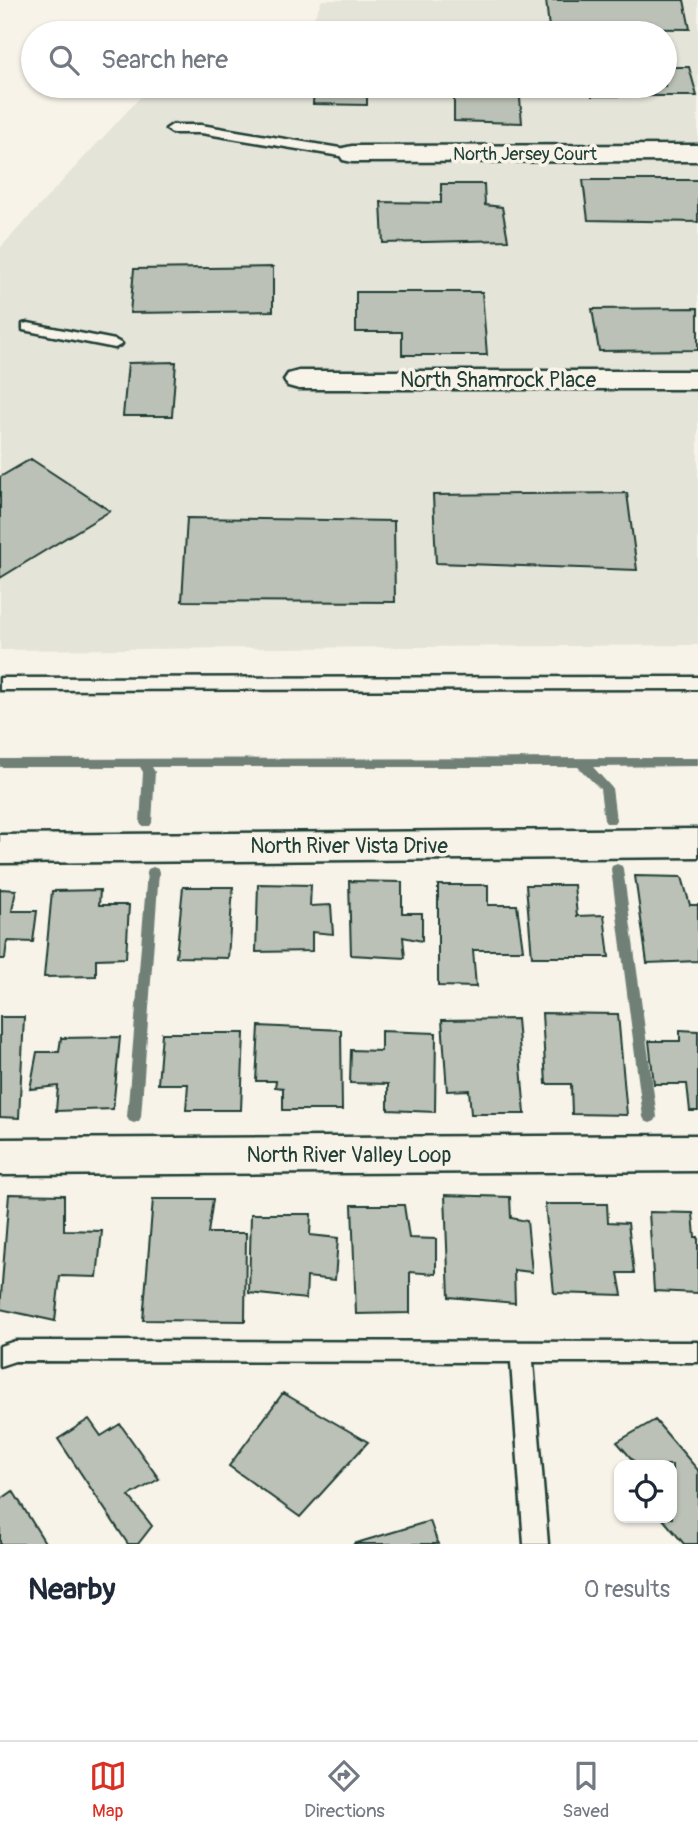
<!DOCTYPE html>
<style>
body{margin:0;font-family:Pangolin,sans-serif;background:#f6f6f7;color:#1f2937}
.controls{position:absolute;right:21px;bottom:21px;display:grid;overflow:hidden;border-radius:14px;box-shadow:0 2px 5px #0004}
.controls button{width:63px;height:63px;display:grid;place-items:center;padding:0;border:0;border-bottom:2px solid #e0e1e3;background:#fff;color:#1f2937;font:35px sans-serif}
.list{margin:0;padding:0;list-style:none}
h2{display:flex;justify-content:space-between;align-items:center;height:91px;margin:0;padding:0 28px;font-size:30px}
h2 small{font-size:23px;font-weight:400;color:#747a83}
.icon{flex:none;width:38px;height:38px;fill:none;stroke:currentColor;stroke-width:2;stroke-linecap:round;stroke-linejoin:round}
.map{position:relative;flex:none;width:698px;height:1544px;overflow:hidden}
.search{position:absolute;background:#fff;box-shadow:0 2px 5px #0004;left:21px;right:21px;top:21px;height:77px;display:flex;align-items:center;gap:18px;box-sizing:border-box;padding:0 24px;border-radius:38px;color:#747a83;font-size:26px}
.sheet{height:196px;background:#fff}
nav{display:flex;justify-content:space-around;align-items:center;box-sizing:border-box;height:98px;border-top:2px solid #e0e1e3;background:#fff;font-size:19px;color:#747a83}
nav a{display:grid;justify-items:center;gap:4px}
nav .on{color:#d93025}
.map>svg:first-child{display:block}
.built{fill:#e5e4d9}
.lines{fill:none;stroke-linecap:round;stroke-linejoin:round}
.stream{fill:#6f8077;fill-rule:evenodd}
.building{fill:#bbc1b6;stroke:#1f3d34;stroke-width:2}
.service-casing{stroke:#1f3d34;stroke-width:5}
.minor-casing{stroke:#1f3d34;stroke-width:5}
.service{fill:#f7f3e8;fill-rule:evenodd}
.minor{fill:#f7f3e8;fill-rule:evenodd}
.labels{text-anchor:middle;dominant-baseline:central;stroke-width:7;stroke-linejoin:round;paint-order:stroke}
.far-street-label{font-size:18px;fill:#1f3d34;stroke:#f7f3e8}
.street-label{font-size:21px;fill:#1f3d34;stroke:#f7f3e8}
</style>
<div class="map">
<svg width="698" height="1544" viewBox="0 0 698 1544">
<rect width="100%" height="100%" fill="#f7f3e8"/>
<filter id="ink" filterUnits="userSpaceOnUse"><feTurbulence type="fractalNoise" baseFrequency=".0143" numOctaves="2"/><feDisplacementMap in="SourceGraphic" scale="14" xChannelSelector="R" yChannelSelector="G"/><feConvolveMatrix kernelMatrix="1 2 1 2 8 2 1 2 1" color-interpolation-filters="sRGB"/></filter>
<g filter="url(#ink)">
<path class="built" d="M322 0H698V645L0 650V248L146 91 297 94 298 86H665V33H307Z"/>
<g class="lines">
<path class="stream" d="M698 758V766L593 767 612 788 616 820 614 823H606L604 820 600 789 578 767H152L155 772 152 823 150 826H142L140 823 143 772 140 767H0V759Z
M617 864 622 866 623 869 657 1117 655 1121 650 1123 645 1121 643 1117 611 869 612 866Z
M153 867 158 869 159 872 141 1117 139 1121 134 1123 129 1121 127 1117 147 872 148 869Z"/>
</g>
<path class="building" d="M546 0H684L690 29 549 28Z
M665 67H689L697 96H592L590 86H665Z
M314 86H367V105L313 104Z
M454 86H519L522 123 454 121Z
M583 180H698V222L588 220Z
M441 184H484L485 205 502 207 508 240 383 243 381 202 441 203Z
M273 267V311L130 313 134 269Z
M356 292H482L487 355H402V332H356Z
M698 308V350L599 351 592 309Z
M176 362 172 416H123L128 363Z
M31 459 110 511 0 578V477Z
M627 493 637 570 436 563 433 495Z
M187 518 394 521 395 602 182 601Z
M635 876 682 877 690 905H698V961L647 963Z
M349 881 402 882V913H422V941L403 937 405 958 351 955Z
M258 884 311 885 310 906 331 905 333 934 312 932V951L256 952Z
M438 885H488V905H517L523 950H473L476 987 438 986Z
M526 885H574L577 916 604 915 609 957H532Z
M183 887H233L228 958 176 957Z
M0 889 16 890 12 911H37L33 942 7 941 5 959H0Z
M100 890 99 905H129L126 958 96 959V976L44 977 52 891Z
M542 1013 618 1014 627 1115 572 1114 571 1084H546Z
M0 1017H24L19 1118 0 1117Z
M517 1019 525 1114H471L469 1090 447 1091 442 1020Z
M259 1026 341 1030 342 1110H283V1088L275 1087 276 1081H256Z
M680 1030 698 1031V1111H690L687 1084H654L649 1041H680Z
M381 1031 436 1033 435 1112 388 1110V1084L350 1083 351 1050 381 1051Z
M162 1033H244L241 1110H186L188 1084H158Z
M120 1037 113 1109 56 1111 58 1086 30 1089 37 1052H59L61 1038Z
M9 1194 64 1195V1230L102 1231 97 1277 60 1276 55 1321 0 1309Z
M445 1195 510 1197 511 1218 527 1221 532 1272 514 1270 515 1303 449 1297Z
M153 1199H213L208 1233H246L245 1321 143 1320Z
M545 1204H607L608 1222 628 1223 634 1273H618L622 1295 554 1293Z
M352 1205H404L409 1238 436 1239V1274L410 1272V1313L356 1314Z
M649 1212 693 1213 695 1237H698V1293L654 1291Z
M251 1214H311L310 1235 338 1238 335 1280 307 1277 306 1299 249 1293Z
M283 1393 368 1442 300 1517 229 1466Z
M89 1419 101 1436 120 1424 159 1479 129 1496 152 1526 138 1544H128L58 1439Z
M655 1420 698 1470V1544H684L662 1518H672V1465H637L617 1442Z
M13 1491 46 1544H0V1500Z
M430 1521 438 1544H353Z"/>
<g class="lines">
<defs>
<path id="service" d="M201 125 352 150 358 154 352 158 201 133H172L166 129 172 125Z
M28 323 115 340 122 344 115 348 23 330V324Z
M698 677V689L0 690V678Z
M15 1341 698 1342V1362H533L548 1544H524L511 1362 15 1361 0 1366V1346Z"/>
<path id="minor" d="M698 145V161L352 162 343 160 339 154 343 148 352 146Z
M299 371H698V389H299L288 386 284 380 288 374Z
M698 829V857L0 863V835Z
M698 1135V1171L0 1175V1139Z"/>
</defs>
<use href="#service" class="service-casing"/>
<use href="#minor" class="minor-casing"/>
<use href="#service" class="service"/>
<use href="#minor" class="minor"/>
</g>
</g>
<g class="labels">
<g class="far-street-label">
<text x="525" y="154">North Jersey Court</text>
</g>
<g class="street-label">
<text x="498" y="380">North Shamrock Place</text>
<text x="349" y="846">North River Vista Drive</text>
<text x="349" y="1155">North River Valley Loop</text>
</g>
</g>
</svg>
<div class="controls">
<button><svg class="icon" aria-label="locate" viewBox="0 0 24 24"><circle cx="12" cy="12" r="6"/><path d="M12 2v4M12 18v4M2 12h4M18 12h4"/></svg></button>
</div>
<div class="search"><svg class="icon" aria-label="search" viewBox="0 0 24 24"><circle cx="10" cy="10" r="6"/><path d="M15 15l6 6"/></svg>Search here</div>
</div>
<section class="sheet">
<h2>Nearby<small>0 results</small></h2>
<ul class="list">
</ul>
</section>
<nav>
<a class="on"><svg class="icon" aria-label="map" viewBox="0 0 24 24"><path d="M3 6l6-2 6 2 6-2v14l-6 2-6-2-6 2zM9 4v14M15 6v14"/></svg>Map</a>
<a><svg class="icon" aria-label="directions" viewBox="0 0 24 24"><path d="M12 3l9 9-9 9-9-9zM9 14v-3h6M13 9l2 2-2 2"/></svg>Directions</a>
<a><svg class="icon" aria-label="saved" viewBox="0 0 24 24"><path d="M7 4h10v16l-5-4-5 4z"/></svg>Saved</a>
</nav>
